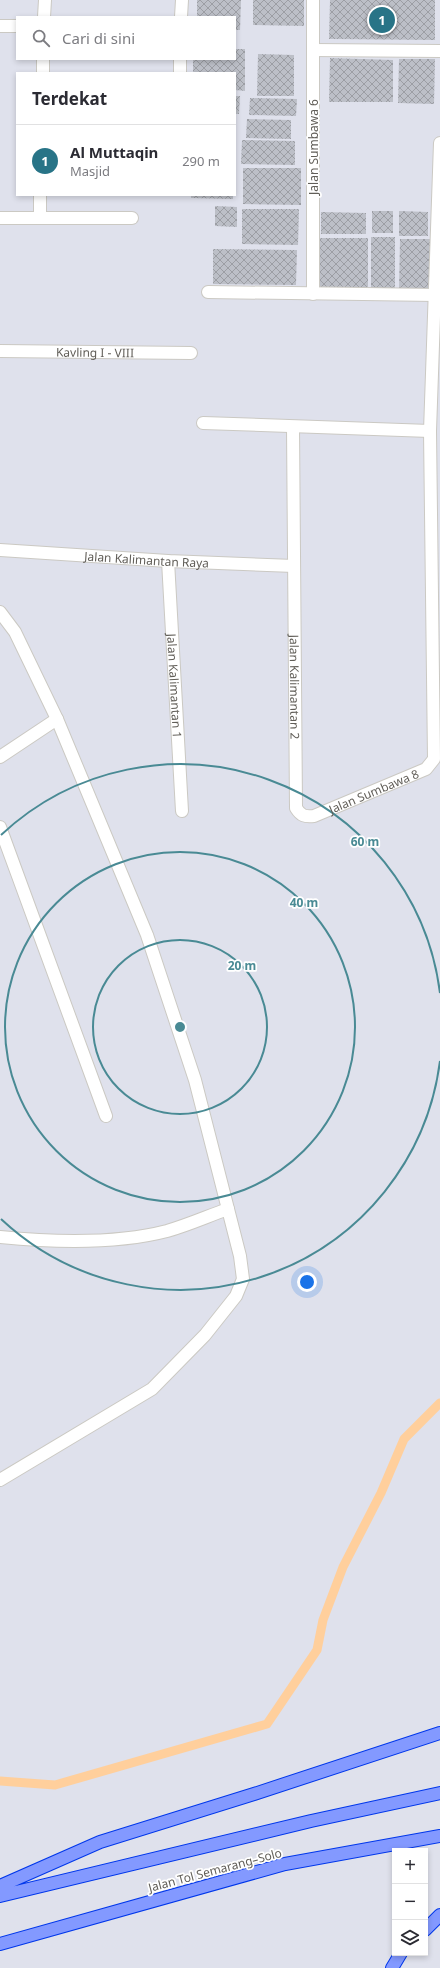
<!DOCTYPE html>
<html lang="id">
<meta charset="utf-8">
<style>
body{margin:0;font-family:"Noto Sans",sans-serif;background:#f2f2f3;color:#2b2b33}
.controls{position:absolute;right:12px;bottom:12px;display:grid;overflow:hidden;border-radius:0px;box-shadow:0 2px 6px #0003}
.controls button{width:36px;height:36px;display:grid;place-items:center;padding:0;border:0;border-bottom:1px solid #e1e1e2;background:#fff;color:#2b2b33;font:20px sans-serif}
.you{position:absolute;left:307px;top:1282px;width:14px;height:14px;margin:-10px;border:3px solid #fff;border-radius:50%;background:#1a73e8;box-shadow:0 0 0 6px #1a73e833}
.badge{display:grid;place-items:center;width:26px;height:26px;border-radius:50%;background:#287487;color:#fff;font-size:13px;font-weight:700}
.pin{position:absolute;translate:-50% -50%;border:2px solid #fff;box-shadow:0 1px 4px #0006}
.list{margin:0;padding:0;list-style:none}
h2{display:flex;justify-content:space-between;align-items:center;height:52px;margin:0;padding:0 16px;font-size:17px}
h2 small{font-size:13px;font-weight:400;color:#7c7c81}
.list li{display:grid;grid-template-columns:26px 1fr auto;gap:12px;align-items:center;box-sizing:border-box;height:72px;padding:0 16px;border-top:1px solid #e1e1e2}
.list b{display:block;font-size:15px;white-space:nowrap}
.list p{margin:0;font-size:13px;white-space:nowrap;color:#7c7c81}
.list em{font-size:13px;font-style:normal;color:#7c7c81}
.icon{flex:none;width:22px;height:22px;fill:none;stroke:currentColor;stroke-width:2;stroke-linecap:round;stroke-linejoin:round}
.map{position:relative;flex:none;width:440px;height:1968px;overflow:hidden}
.search{position:absolute;background:#fff;box-shadow:0 2px 6px #0003;left:16px;top:16px;width:220px;height:44px;display:flex;align-items:center;gap:10px;box-sizing:border-box;padding:0 14px;border-radius:0px;color:#7c7c81;font-size:15px}
.panel{position:absolute;background:#fff;box-shadow:0 2px 6px #0003;left:16px;top:72px;width:220px;height:124px;border-radius:0px}
.map>svg:first-child{display:block}
.lines{fill:none;stroke-linecap:round;stroke-linejoin:round}
.stream{stroke:#ffcf9c;stroke-width:9}
.building{fill:url(#building-cross-hatch)}
.minor-casing{stroke:#cbc9c3;stroke-width:14}
.highway-casing{stroke:#0037eb;stroke-width:14}
.minor{stroke:#fff;stroke-width:12}
.highway{stroke:#8399ff;stroke-width:12}
.ring{fill:none;stroke:#498a94;stroke-width:2}
.labels{text-anchor:middle;dominant-baseline:central;stroke-width:3.5;stroke-linejoin:round;paint-order:stroke}
.street-label{font-size:12px;fill:#615e58;stroke:#fff}
.centre{fill:#498a94;stroke:#fff;stroke-width:2}
.ring-label{font-size:12px;text-anchor:middle;font-weight:bold;fill:#498a94;stroke:#fff;stroke-width:3.5;stroke-linejoin:round;paint-order:stroke}
</style>
<div class="map">
<svg width="440" height="1968" viewBox="0 0 440 1968">
<defs>
<pattern id="building-cross-hatch" width="8" height="8" patternUnits="userSpaceOnUse"><rect width="8" height="8" fill="#bcbfc7"/><path d="M0 0l8 8M0 8l8-8" fill="none" stroke="#9c9ea4"/></pattern>
</defs>
<rect width="100%" height="100%" fill="#dfe1ec"/>
<g class="lines">
<path class="stream" d="M0 1781 55 1785 267 1724 317 1650 323 1620 343 1567 381 1493 404 1439 440 1403"/>
</g>
<path class="building" d="M197 0H241L240 30H235V17H197Z
M253 0H304V26L253 25Z
M330 0H435V40L329 39Z
M235 49H245V91L235 90V73H193V59H235Z
M258 54 294 55V96H257Z
M330 58 393 60V102H329Z
M399 59H435L434 104 398 103Z
M235 96H240L239 114H235Z
M250 98 297 99 296 116 249 115Z
M247 119 291 120V139L246 138Z
M242 140 295 141V165L241 164Z
M243 168H301V205L243 204Z
M191 195H233V199L191 198Z
M215 206 237 207V227L215 226Z
M242 209H299L298 245 242 244Z
M372 211H393V233H372Z
M399 211 428 212V236H399Z
M321 212 366 213V234H321Z
M371 237H395V291L371 290Z
M319 238H368V287H318Z
M400 239H430V291H399Z
M213 249 297 250 296 285 213 284Z"/>
<g class="lines">
<defs>
<g id="minor">
<path d="M313 0V294"/>
<path d="M44 17 45 0"/>
<path d="M181 17 182 0"/>
<path d="M0 26H17"/>
<path d="M313 50 440 51"/>
<path d="M43 73V59"/>
<path d="M180 73V59"/>
<path d="M0 218H132"/>
<path d="M40 218V195"/>
<path d="M208 292 436 295"/>
<path id="s1" d="M0 351 191 353"/>
<path d="M203 423 430 431"/>
<path id="s2" d="M293 427 296 808C301 816 305 817 314 816L426 769 434 759 430 431 440 143"/>
<path id="s3" d="M0 550 168 561 294 566"/>
<path id="s4" d="M168 561 182 811"/>
<path d="M0 612 15 632 57 719 147 935 195 1080 240 1256 243 1279 236 1296 205 1335 152 1389 0 1480"/>
<path d="M0 757 57 719"/>
<path d="M0 827 106 1116"/>
<path d="M0 1237C51 1242 117 1244 167 1231 188 1225 208 1216 228 1209"/>
</g>
<path id="highway" d="M0 1886 100 1842 254 1794 440 1733
M0 1896 311 1821 440 1793
M425 1930 440 1915
M0 1944 285 1864 440 1836
M392 1968 401 1953"/>
</defs>
<use href="#minor" class="minor-casing"/>
<use href="#highway" class="highway-casing"/>
<use href="#minor" class="minor"/>
<use href="#highway" class="highway"/>
</g>
<g class="ring">
<circle cx="180" cy="1027" r="87"/>
<circle cx="180" cy="1027" r="175"/>
<path d="M440 1061A262 262 0 0 1 1 1219M1 835A262 262 0 0 1 440 993"/>
</g>
<g class="labels">
<g class="street-label">
<text transform="translate(313 147) rotate(-90)">Jalan Sumbawa 6</text>
<text stroke="none"><textPath href="#s1" startOffset="95">Kavling I - VIII</textPath></text>
<text stroke="none"><textPath href="#s3" startOffset="147">Jalan Kalimantan Raya</textPath></text>
<text stroke="none"><textPath href="#s4" startOffset="125">Jalan Kalimantan 1</textPath></text>
<text stroke="none"><textPath href="#s2" startOffset="260">Jalan Kalimantan 2</textPath></text>
<text stroke="none"><textPath href="#s2" startOffset="467">Jalan Sumbawa 8</textPath></text>
<text transform="translate(215 1870) rotate(-15)">Jalan Tol Semarang–Solo</text>
</g>
</g>
<circle cx="180" cy="1027" r="6" class="centre"/>
<g class="ring-label">
<text x="365" y="846">60 m</text>
<text x="304" y="907">40 m</text>
<text x="242" y="970">20 m</text>
</g>
</svg>
<div class="controls">
<button>+</button>
<button>−</button>
<button><svg class="icon" aria-label="layers" viewBox="0 0 24 24"><path d="M12 4l9 5-9 5-9-5zM3 14l9 5 9-5"/></svg></button>
</div>
<div class="you"></div>
<div class="pin badge" style="left:382px;top:20px">1</div>
<div class="search"><svg class="icon" aria-label="search" viewBox="0 0 24 24"><circle cx="10" cy="10" r="6"/><path d="M15 15l6 6"/></svg>Cari di sini</div>
<section class="panel">
<h2>Terdekat<small></small></h2>
<ul class="list">
<li><span class="badge">1</span><div><b>Al Muttaqin</b><p>Masjid</p></div><em>290 m</em></li>
</ul>
</section>
</div>
